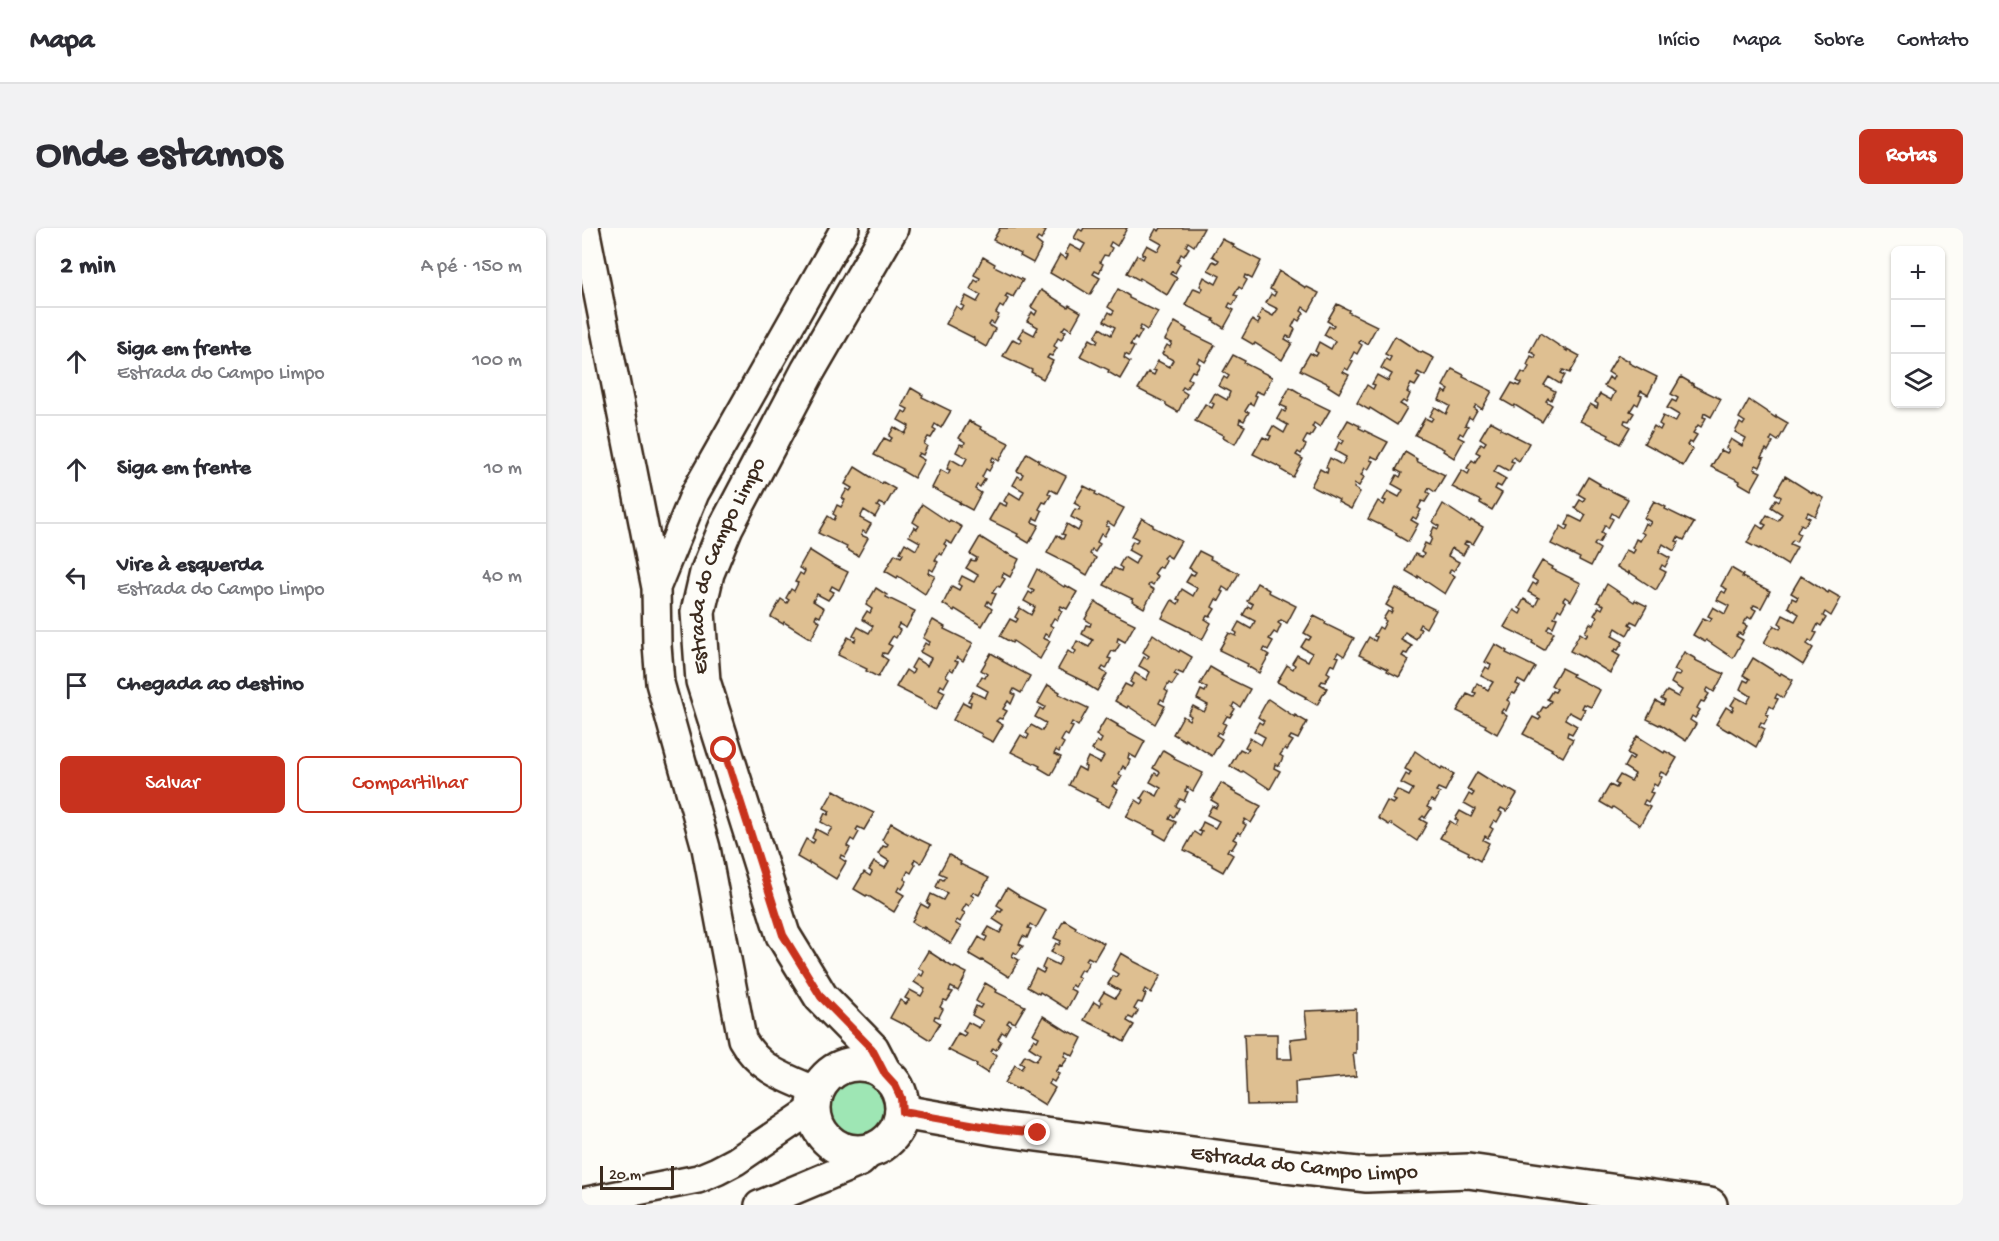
<!DOCTYPE html>
<html lang="pt">
<meta charset="utf-8">
<style>
body{margin:0;font-family:"Gochi Hand",sans-serif;background:#f2f2f3;color:#2b2b33}
.controls{position:absolute;right:18px;top:18px;display:grid;overflow:hidden;border-radius:9px;box-shadow:0 2px 4px #0004}
.controls button{width:54px;height:54px;display:grid;place-items:center;padding:0;border:0;border-bottom:2px solid #e1e1e2;background:#fff;color:#2b2b33;font:30px sans-serif}
.scale{position:absolute;left:18px;bottom:15px;width:74px;box-sizing:border-box;padding-left:6px;border:3px solid #3b2a1e;border-top:0;font-size:16px;line-height:21px;white-space:nowrap;color:#3b2a1e;-webkit-text-stroke:4px #fdfcf7;paint-order:stroke}
.stop{position:absolute;width:18px;height:18px;margin:-14px;border:4px solid #c8321e;border-radius:50%;background:#fff}
.stop.end{background:#c8321e;border-color:#fff;box-shadow:0 2px 6px #0008}
.list{margin:0;padding:0;list-style:none}
h2{display:flex;justify-content:space-between;align-items:center;height:78px;margin:0;padding:0 24px;font-size:26px}
h2 small{font-size:20px;font-weight:400;color:#7c7c81}
.list li{display:grid;grid-template-columns:39px 1fr auto;gap:18px;align-items:center;box-sizing:border-box;height:108px;padding:0 24px;border-top:2px solid #e1e1e2}
.list b{display:block;font-size:22px;white-space:nowrap}
.list p{margin:0;font-size:20px;white-space:nowrap;color:#7c7c81}
.list em{font-size:20px;font-style:normal;color:#7c7c81}
.actions{display:flex;gap:12px;padding:18px 24px}
.actions a{flex:1;padding:14px 0;border:2px solid #c8321e;border-radius:9px;text-align:center;font-size:21px;color:#c8321e}
.actions .main{background:#c8321e;color:#fff}
.icon{flex:none;width:33px;height:33px;fill:none;stroke:currentColor;stroke-width:2;stroke-linecap:round;stroke-linejoin:round}
.map{position:relative;flex:none;width:1381px;height:977px;overflow:hidden;border-radius:9px}
header{display:flex;align-items:center;gap:36px;box-sizing:border-box;height:84px;padding:0 30px;background:#fff;border-bottom:2px solid #e1e1e2}
header strong{font-size:28px}
nav{display:flex;gap:33px;margin-inline-start:auto;font-size:21px}
.intro{display:flex;align-items:center;justify-content:space-between;box-sizing:border-box;height:144px;padding:0 36px}
h1{margin:0;font-size:42px}
.button{padding:15px 27px;border-radius:9px;background:#c8321e;color:#fff;font-size:21px;font-weight:700}
main{display:flex;gap:36px;padding:0 36px}
aside{flex:1;background:#fff;border-radius:9px;box-shadow:0 2px 4px #0004}
.map>svg:first-child{display:block}
.green{fill:#9ee6b4;stroke:#6c8869;stroke-width:1.5}
.building{fill:#debf91;stroke:#3b2a1e;stroke-width:1.5}
.lines{fill:none;stroke-linecap:round;stroke-linejoin:round}
.street-casing{stroke:#3b2a1e;stroke-width:32}
.secondary-casing{stroke:#3b2a1e;stroke-width:38}
.street{stroke:#fdfcf7;stroke-width:27}
.secondary{stroke:#fdfcf7;stroke-width:33}
.route{stroke:#c8321e;stroke-width:8}
.labels{text-anchor:middle;dominant-baseline:central;stroke-width:4.5;stroke-linejoin:round;paint-order:stroke}
.street-label{font-size:22px;fill:#3b2a1e;stroke:#fdfcf7}
</style>
<header>
<strong>Mapa</strong>
<nav><a>Início</a><a>Mapa</a><a>Sobre</a><a>Contato</a></nav>
</header>
<div class="intro"><h1>Onde estamos</h1><a class="button">Rotas</a></div>
<main>
<aside>
<h2>2 min<small>A pé · 150 m</small></h2>
<ul class="list">
<li><svg class="icon" aria-label="ahead" viewBox="0 0 24 24"><path d="M12 20V5M6 11l6-6 6 6"/></svg><div><b>Siga em frente</b><p>Estrada do Campo Limpo</p></div><em>100 m</em></li>
<li><svg class="icon" aria-label="ahead" viewBox="0 0 24 24"><path d="M12 20V5M6 11l6-6 6 6"/></svg><div><b>Siga em frente</b></div><em>10 m</em></li>
<li><svg class="icon" aria-label="left" viewBox="0 0 24 24"><path d="M17 20v-9H6M10 6l-5 5 5 5"/></svg><div><b>Vire à esquerda</b><p>Estrada do Campo Limpo</p></div><em>40 m</em></li>
<li><svg class="icon" aria-label="arrive" viewBox="0 0 24 24"><path d="M6 21V4h12l-3 4 3 4H6"/></svg><div><b>Chegada ao destino</b></div></li>
</ul>
<div class="actions"><a class="main">Salvar</a><a>Compartilhar</a></div>
</aside>
<div class="map">
<svg width="1381" height="977" viewBox="0 0 1381 977">
<rect width="100%" height="100%" fill="#fdfcf7"/>
<filter id="ink" filterUnits="userSpaceOnUse"><feTurbulence type="fractalNoise" baseFrequency=".0167" numOctaves="2"/><feDisplacementMap in="SourceGraphic" scale="12" xChannelSelector="R" yChannelSelector="G"/><feConvolveMatrix kernelMatrix="1 2 1 2 8 2 1 2 1" color-interpolation-filters="sRGB"/></filter>
<g filter="url(#ink)">
<path class="green" d="M248 878a28 28 0 1 1 56 0a28 28 0 1 1-56 0Z"/>
<path class="building" d="M418 0H461L460 2 464 3 459 12 456 10 454 13 460 18 451 35 438 28 439 26 411 12Z
M502 0H545L535 18 529 14 527 18 530 20 526 28 522 27 518 34 521 36 517 45 513 43 511 46 518 50 508 67 481 50 480 52 468 45 478 27 484 31 486 27 483 26 488 17 499 23 503 16 492 10 497 1 500 3Z
M579 0H622L612 18 606 14 604 18 607 20 602 28 599 26 595 34 598 36 593 45 590 43 588 46 595 50 585 67 558 50 557 52 545 45 555 27 561 31 563 27 560 26 565 17 576 23 580 16 569 10 574 1 577 3Z
M640 11 652 17 651 19 679 33 670 51 663 47 662 50 665 52 660 61 657 59 652 67 656 68 651 77 648 75 646 79 652 82 642 100 631 93 632 91 603 77 612 60 619 63 621 60 618 58 622 49 634 56 638 48 626 42 631 33 635 35 637 32 630 28Z
M401 29 413 36 412 38 441 52 431 69 425 66 423 69 426 71 421 80 418 78 414 85 417 87 412 96 409 94 407 97 413 101 404 119 392 112V110L364 96 374 78 380 82 382 78 379 77 384 68 395 74 399 67 388 61 393 52 396 54 398 50 392 47Z
M697 43 724 60 725 59 737 65 727 83 721 79 719 83 722 85 717 93 714 91 710 99 713 101 709 110 705 108 703 111 710 115 700 132 673 115 672 117 660 110 670 92 676 96 678 92 675 91 680 82 691 88 696 81 684 75 689 66 692 68 694 64 688 61Z
M536 61 547 68V70L576 84 565 102 559 98 557 102 560 103 555 112 553 110 548 117 552 119 547 128 543 126 542 130 548 134 538 151 526 144 527 142 498 128 508 111 515 115 516 111 513 109 518 100 529 107 533 99 522 93 527 84 530 86 532 83 526 79Z
M459 62 486 79 487 77 499 84 489 102 483 98 480 102 484 103 479 112 476 110 472 118 475 120 470 128 467 127 465 130 471 133 461 151 449 144 450 142 421 128 431 111 438 115 440 111 436 109 441 101 452 107 456 99 445 93 450 84 453 87 455 83 449 79Z
M755 76 767 82 766 84 795 98 785 116 778 112 777 115 780 117 775 126 772 124 768 132 771 133 766 142 763 140 761 144 767 147 757 165 746 158 747 156 718 142 728 125 734 128 736 125 733 123 737 114 749 121 753 113 742 107 747 98 750 100 752 97 745 93Z
M593 94 605 101 604 103 633 117 623 134 617 130 615 134 618 136 613 144 610 143 606 150 609 152 604 161 601 159 599 162 605 166 596 184 584 177V175L556 161 566 144 572 147 574 143 571 142 576 133 587 139 591 132 580 126 585 117 588 119 590 115 583 112Z
M958 105 985 123V121L998 128 988 145 981 142 979 145 983 147 978 156 967 149 962 157 973 163 969 172 966 170 964 173 970 177 960 194 933 177 932 179 920 172 930 155 937 158 939 155 935 153 940 144 943 146 947 139 945 137 949 128 953 130 954 127 948 123Z
M813 108 839 125 840 124 852 130 843 148 836 144 834 148 838 150 833 158 829 156 825 164 828 166 824 175 821 173 818 176 825 180 815 197 788 180 787 182 775 175 785 157 791 161 793 157 790 156 795 147 806 153 810 146 799 140 804 131 807 133 809 129 803 126Z
M651 127 663 133 662 135 690 149 681 166 674 163 672 167 675 168 671 177 668 175 663 183 667 184 662 193 658 191 657 195 663 198 653 216 641 209 642 207 613 193 623 176 630 180 632 176 628 174 633 165 645 172 648 164 637 158 642 149 645 151 647 148 641 144Z
M1036 127 1047 133V135L1075 149 1066 167 1059 163 1057 167 1060 168 1056 177 1053 175 1048 183 1052 185 1047 193 1043 192 1042 195 1048 199 1038 216 1026 209 1027 207 998 193 1008 176 1015 180 1016 176 1013 174 1018 166 1029 172 1033 164 1022 158 1027 149 1030 152 1032 148 1026 144Z
M870 141 882 147 881 149 910 163 900 181 894 177 892 180 895 182 890 191 887 189 883 197 886 198 881 207 878 205 876 209 882 212 872 230 861 223 862 221 833 207 843 190 849 193 851 190 848 188 853 179 864 186 868 178 857 172 861 163 865 165 867 162 861 158Z
M1099 149 1111 156 1110 157 1139 171 1129 189 1122 185 1121 189 1124 190 1119 199 1116 197 1111 205 1115 207 1110 215 1107 214 1105 217 1111 221 1101 238 1090 231V230L1062 215 1072 198 1078 202 1080 198 1077 196 1081 188 1093 194 1097 187 1085 180 1090 172 1094 174 1096 170 1089 166Z
M708 159 720 166 719 168 748 182 738 199 732 195 730 199 733 201 728 209 725 208 721 215 724 217 719 226 716 224 714 227 721 231 711 249 699 242 700 240 671 226 681 209 687 212 689 208 686 207 691 198 702 205 706 197 695 191 700 182 703 184 705 180 698 177Z
M329 160 341 167 340 169 369 183 359 200 353 196 351 200 354 202 349 210 346 209 342 216 345 218 341 227 337 225 335 228 342 232 332 250 320 243 321 241 292 227 302 210 308 213 310 210 307 208 312 199 323 206 327 198 316 192 321 183 324 185 326 181 320 178Z
M1167 172 1194 190V188L1206 195 1196 213 1190 209 1188 213 1191 214 1186 223 1184 221 1179 229 1182 230 1178 239 1174 237 1172 241 1179 244 1169 262 1157 255 1158 253 1129 239 1139 222 1145 225 1147 222 1144 220 1149 211 1160 218 1164 210 1153 204 1158 195 1161 197 1163 194 1157 190Z
M766 192 778 198 777 200 806 214 796 231 789 228 788 232 791 233 786 242 783 240 779 247 782 249 777 258 773 256 772 260 778 264 769 281 756 274 757 272 729 258 738 241 745 245 746 241 744 239 748 230 760 237 764 229 753 223 757 214 760 216 762 213 756 209Z
M387 193 399 199 398 201 427 215 417 233 411 229 409 233 412 234 407 243 404 241 400 249 403 251 398 259 395 257 393 261 399 265 390 282 377 275 378 274 350 260 359 242 366 246 368 242 365 241 369 231 381 238 385 230 374 224 378 216 382 217 383 214 377 210Z
M908 193 919 199V201L947 215 937 233 931 229 929 233 932 234 927 243 916 237 912 244 924 251 919 259 915 257 913 261 920 265 910 282 898 275 899 273 870 259 880 242 886 246 888 242 885 240 890 232 893 234 898 226 894 224 899 215 902 217 904 214 898 210Z
M823 224 835 231 834 233 863 247 853 264 847 260 845 264 848 266 843 274 840 273 836 280 839 282 834 291 831 289 829 292 836 296 826 314 814 307 815 305 786 291 796 273 802 277 804 273 801 272 806 263 817 269 821 262 810 256 815 247 818 249 820 245 814 242Z
M445 225 457 232 456 234 484 248 475 265 468 261 466 265 469 267 464 275 461 274 457 281 460 283 456 292 452 290 450 294 457 297 447 315 435 308 436 306 407 292 417 275 424 278 425 275 422 273 427 264 438 271 442 263 431 257 436 248 439 250 441 246 435 243Z
M273 239 300 256 301 254 313 261 303 278 297 275 295 278 298 280 293 289 282 282 278 290 289 296 284 305 281 303 279 307 286 310 276 328 264 321 265 319 236 305 246 288 252 292 254 288 251 286 255 277 259 279 263 272 260 270 265 261 268 263 270 260 263 256Z
M1203 248 1230 265V264L1242 270 1233 288 1226 284 1224 288 1228 290 1222 298 1219 296 1215 304 1218 306 1214 314 1211 312 1208 316 1215 319 1205 337 1178 320 1177 321 1165 315 1175 297 1181 301 1184 297 1180 295 1185 287 1196 293 1200 286 1189 279 1194 271 1197 273 1199 269 1193 265Z
M1006 249 1018 256 1017 257 1046 271 1036 289 1030 285 1028 289 1031 291 1026 300 1023 297 1019 305 1022 307 1017 315 1014 314 1012 317 1018 321 1009 338 997 332 998 330 969 316 979 298 985 302 987 298 984 297 988 288 1000 294 1004 287 993 280 998 272 1001 273 1003 270 996 266Z
M502 258 514 264 513 266 542 280 532 298 526 294 524 298 527 299 522 308 519 306 515 314 518 316 513 324 510 322 508 326 514 330 505 347 493 340V339L465 325 475 307 481 311 483 307 480 306 485 296 496 303 500 295 489 289 493 281 497 282 499 279 492 275Z
M1072 273 1084 279 1083 281 1112 295 1102 312 1096 309 1094 313 1097 314 1092 323 1081 316 1077 324 1088 330 1083 339 1080 337 1078 341 1084 344 1074 362 1047 344V346L1035 339 1044 322 1051 325 1053 322 1050 320 1054 311 1058 313 1062 306 1059 304 1063 295 1067 297 1069 294 1062 290Z
M340 276 367 294 368 292 380 299 370 316 364 313 362 316 365 318 360 327 357 325 353 332 356 334 351 343 348 341 346 345 353 348 343 366 316 348 315 350 303 343 313 326 319 329 321 326 318 324 323 315 334 322 338 314 327 308 332 299 335 301 337 298 331 294Z
M861 276 888 294 889 292 901 299 891 316 884 313 882 316 886 318 881 327 870 320 866 328 877 334 872 343 869 341 867 345 873 348 863 366 836 348V350L824 343 833 326 840 329 842 326 839 324 843 315 847 317 850 310 848 308 852 299 856 301 857 298 851 294Z
M560 290 571 297V299L599 313 589 330 584 327 581 330 584 332 580 340 577 339 572 346 576 348 571 357 568 355 566 358 572 362 562 380 550 373 551 371 522 357 532 340 539 343 540 340 537 338 542 329 553 336 557 328 546 322 551 313 554 315 556 311 550 308Z
M398 309 425 326V325L437 331 428 349 421 345 420 349 423 351 418 359 415 358 410 365 414 366 409 376 406 373 404 377 410 381 400 398 373 381 372 383 361 376 370 358 377 362 379 358 376 356 380 348 392 354 396 347 384 340 389 332 393 333 395 330 388 326Z
M227 322 254 339V338L266 344 257 362 250 358 248 362 252 364 246 372 235 366 231 373 242 380 238 389 234 387 233 390 238 394 229 411 202 394 201 396 189 389 199 371 205 375 207 372 204 370 209 361 212 363 216 355 213 354 218 345 221 347 223 343 217 340Z
M617 323 629 329 628 331 657 345 647 363 641 359 639 363 642 364 637 373 634 371 630 379 633 381 628 389 625 388 623 391 629 395 620 412 608 405V404L580 390 590 372 596 376 598 372 595 371 600 361 611 368 615 360 604 354 609 346 612 347 614 344 607 340Z
M960 333 971 339 970 341 999 355 989 373 983 369 981 372 984 374 979 383 976 381 972 389 975 390 971 399 967 397 965 401 972 404 962 422 950 415 951 413 922 399 932 382 938 386 940 382 937 380 942 371 953 378 957 370 946 364 951 355 954 357 956 354 950 350Z
M1149 340 1161 347 1160 349 1188 363 1179 380 1172 377 1170 380 1174 382 1169 391 1166 389 1161 396 1165 398 1160 407 1157 405 1154 408 1161 412 1151 430 1124 412 1123 414 1111 407 1121 390 1128 393 1130 390 1126 388 1131 379 1143 386 1147 378 1135 372 1140 363 1143 365 1145 361 1139 358Z
M455 341 482 359 483 357 495 364 485 381 479 378 477 381 480 383 475 392 472 390 468 397 471 399 467 408 463 406 461 410 468 413 458 431 431 413 430 415 418 408 428 391 434 394 436 391 433 389 438 380 449 387 453 379 442 373 447 364 450 366 452 363 446 359Z
M1219 348 1246 365 1247 363 1259 370 1249 388 1243 384 1241 388 1244 390 1239 398 1236 396 1232 404 1235 405 1230 414 1227 412 1225 416 1231 420 1221 437 1195 420 1194 421 1182 415 1192 397 1198 401 1200 397 1197 395 1201 387 1213 393 1217 386 1206 379 1210 370 1214 372 1216 369 1209 365Z
M675 355 687 362 686 364 714 378 705 395 699 392 696 395 699 397 695 406 692 404 687 411 691 413 686 422 683 420 681 423 687 427 677 445 665 438 666 436 637 422 647 405 654 408 655 405 652 403 657 394 669 401 673 393 661 387 666 378 669 380 671 376 665 373Z
M1025 356 1052 374 1053 372 1065 378 1055 396 1049 393 1047 396 1050 398 1045 407 1034 400 1030 408 1041 414 1036 422 1033 421 1031 424 1038 428 1028 445 1001 428 1000 429 988 423 998 405 1004 409 1006 406 1003 404 1008 395 1011 397 1015 389 1012 387 1017 379 1020 381 1022 377 1015 374Z
M294 360 305 367 304 369 333 383 324 400 317 396 315 400 318 402 314 410 311 408 306 416 310 418 305 426 301 425 300 428 306 432 296 449 284 443 285 441 256 427 266 409 273 413 274 409 271 408 276 399 287 405 291 398 280 391 285 383 288 385 290 381 284 377Z
M814 360 826 367 825 368 854 382 844 400 838 396 836 400 839 401 834 411 823 404 819 412 830 418 825 426 822 425 820 428 827 432 817 449 805 443 806 441 777 427 787 409 793 413 795 409 792 408 797 399 800 401 804 393 801 391 806 383 809 385 811 381 804 377Z
M513 374 525 381 524 382 553 396 543 414 536 410 535 414 538 416 533 424 530 423 526 430 529 431 524 441 521 439 519 442 525 446 515 463 504 456 505 455 476 441 486 423 492 427 494 423 491 421 495 413 507 419 511 412 500 406 504 397 508 398 509 395 503 391Z
M732 388 744 394 743 396 772 410 762 428 756 424 754 428 757 429 753 438 749 436 745 444 748 446 743 454 740 453 738 456 745 460 735 477 723 470 724 469 695 454 705 437 711 441 713 437 710 435 715 427 726 433 730 425 719 419 724 411 727 412 729 409 722 405Z
M351 392 363 399 362 401 391 415 381 433 375 429 373 433 376 434 371 443 368 441 364 448 367 450 362 459 359 457 357 461 363 464 354 482 342 475V473L314 459 324 442 330 446 332 442 329 440 334 431 345 438 349 430 338 424 343 415 346 417 348 414 341 410Z
M571 406 597 424 598 422 610 429 601 446 594 443 592 446 596 448 590 457 587 455 583 462 586 464 582 473 579 471 577 475 583 478 573 496 546 478 545 480 533 473 543 456 549 459 551 456 548 454 553 445 564 452 568 444 557 438 562 429 565 431 567 428 561 424Z
M913 416 925 423 924 425 953 439 943 456 936 452 934 456 938 458 933 466 930 465 925 472 928 474 924 483 921 481 919 484 925 488 915 506 903 499 904 497 875 483 885 466 892 469 894 465 891 464 895 455 906 462 911 454 899 448 904 439 907 441 909 437 903 434Z
M1102 424 1114 431 1113 432 1142 446 1132 464 1126 460 1124 464 1127 466 1122 474 1119 473 1115 480 1118 482 1113 490 1110 488 1108 492 1114 496 1104 513 1078 496 1077 497 1065 491 1074 473 1081 477 1083 473 1079 471 1085 463 1096 469 1100 462 1089 455 1093 447 1097 448 1099 445 1092 442Z
M409 425 421 432 420 433 448 448 439 465 432 461 430 465 433 467 429 476 426 473 421 481 425 483 420 491 417 490 414 493 421 497 411 514 399 508 400 506 371 492 381 474 388 478 389 474 386 473 391 464 403 470 406 463 395 457 400 448 403 450 405 446 399 442Z
M1171 430 1198 447 1199 445 1211 452 1201 470 1195 466 1193 470 1196 471 1191 480 1188 478 1184 486 1187 487 1182 496 1179 494 1177 498 1183 501 1174 519 1147 502 1146 503 1134 496 1144 479 1150 483 1152 479 1149 477 1154 469 1165 475 1169 468 1158 461 1162 452 1166 454 1168 451 1161 447Z
M628 439 640 446 639 447 668 461 658 479 652 475 650 479 653 481 648 489 645 488 641 495 644 496 639 506 636 504 634 507 640 511 630 528 603 511V513L591 506 601 488 607 492 609 488 606 486 611 478 622 484 626 477 615 471 619 462 623 464 625 460 618 456Z
M979 440 991 446 990 448 1018 462 1009 479 1002 476 1000 480 1003 481 998 490 987 484 983 491 995 498 990 506 986 504 985 508 991 511 981 529 969 522 970 521 941 506 951 489 957 492 959 489 956 487 961 479 964 480 969 473 965 471 970 463 973 464 975 461 969 457Z
M466 457 478 464 477 466 506 480 496 498 490 494 488 498 491 499 486 508 483 506 479 513 482 515 477 524 474 522 472 526 479 529 469 547 457 540 458 538 429 524 439 507 445 511 447 507 444 505 449 497 460 503 464 495 453 489 458 480 461 482 463 479 456 475Z
M686 471 713 489V487L725 494 716 511 709 508 707 511 711 513 705 522 703 520 698 527 701 529 697 538 693 536 692 540 698 543 688 561 661 543 660 545 648 538 658 521 664 524 667 521 663 519 668 510 679 517 683 509 672 503 677 494 680 496 682 493 676 489Z
M524 490 536 497 535 498 563 513 554 530 547 526 546 530 548 532 544 541 541 538 537 546 540 548 535 556 532 555 530 558 536 562 527 579 514 573 515 571 487 557 496 539 503 543 504 539 502 538 506 529 518 535 522 528 510 522 515 513 518 515 520 511 514 507Z
M1055 508 1082 525 1083 523 1095 530 1085 547 1079 544 1077 547 1080 549 1075 558 1072 556 1068 564 1071 565 1066 574 1063 572 1061 576 1068 579 1058 597 1031 579 1030 581 1018 574 1028 557 1034 560 1036 557 1033 555 1038 547 1049 553 1053 546 1042 539 1047 530 1050 532 1052 529 1045 525Z
M581 522 593 529 592 531 621 545 611 563 605 559 603 563 606 564 602 573 598 571 594 578 597 580 592 589 589 587 587 591 594 594 584 612 572 605 573 603 544 589 554 572 560 576 562 572 559 570 564 562 575 568 579 560 568 554 573 545 576 547 578 544 571 540Z
M833 523 859 541 860 539 872 546 863 563 856 560 854 563 858 565 853 574 849 572 845 579 849 581 843 590 841 588 838 591 845 595 835 613 808 595 807 597 796 590 805 573 811 576 814 573 810 571 815 562 827 568 831 561 819 555 824 546 827 548 829 544 823 541Z
M895 544 922 561 923 559 935 566 925 583 919 580 917 583 920 585 915 594 912 592 908 599 911 601 906 610 903 608 901 612 907 615 898 633 886 626 887 624 858 610 868 593 874 597 876 593 873 591 878 583 889 589 893 581 882 575 887 566 890 568 892 565 885 561Z
M639 555 651 562 650 563 679 578 669 595 663 591 661 595 664 597 659 606 656 604 651 611 655 613 650 621 647 620 645 623 651 627 641 644 630 638V636L602 622 612 604 618 608 620 604 617 603 621 594 633 600 637 593 625 587 630 578 634 580 636 576 629 572Z
M252 562 264 569 263 571 292 585 282 602 276 599 274 602 277 604 272 613 269 611 265 618 268 620 263 629 259 627 258 630 264 634 254 651 227 634V636L215 629 224 611 231 615 233 612 230 610 234 601 245 607 250 600 239 594 243 585 246 587 248 583 242 580Z
M309 595 321 602 320 603 349 617 339 635 333 631 331 635 334 636 329 645 326 643 322 651 325 653 320 661 317 659 315 663 322 667 312 684 285 667 284 668 272 661 282 644 288 648 290 644 287 642 292 634 303 640 307 633 296 626 301 618 304 619 306 616 300 612Z
M367 627 379 634 378 636 407 650 397 667 391 664 389 667 392 669 387 678 384 676 380 683 383 685 378 694 375 692 373 695 379 699 369 716 342 699V701L330 694 339 676 346 680 348 677 345 675 349 666 361 672 365 665 354 659 358 650 361 652 364 648 357 645Z
M425 660 436 667V668L464 682 454 700 448 696 446 700 449 701 445 710 441 708 437 716 441 718 435 726 432 724 430 728 437 732 427 749 400 732 399 733 387 726 397 709 403 713 405 709 402 707 407 699 418 705 422 698 411 691 416 683 419 684 421 681 415 677Z
M482 692 494 699 493 701 522 715 512 732 506 729 504 732 507 734 502 743 499 741 495 748 498 750 493 759 490 757 488 761 494 764 485 781 458 764 457 766 445 759 454 741 461 745 463 742 460 740 464 731 476 737 480 730 469 724 474 715 477 717 479 713 472 710Z
M346 723 372 740 373 739 385 745 376 763 369 759 367 763 371 764 365 773 362 772 358 779 361 781 357 789 353 788 352 791 358 795 348 812 321 795 320 796 308 790 318 772 324 776 327 772 323 770 328 762 339 768 343 761 332 754 337 746 340 748 342 744 336 740Z
M539 725 551 732V733L579 747 569 765 563 761 561 765 564 766 560 775 556 774 552 781 556 783 551 791 547 789 545 793 552 797 542 814 530 807 531 806 502 792 512 774 518 778 520 774 517 772 522 764 533 770 538 763 526 756 531 748 534 749 536 746 530 742Z
M403 755 415 762 414 764 443 778 433 795 427 792 425 795 428 797 423 806 420 804 416 811 419 813 414 822 411 820 409 824 415 827 405 845 394 838 395 836 366 822 376 805 382 808 384 805 381 803 386 794 397 800 401 793 390 787 394 778 398 780 400 777 394 773Z
M774 781V825H771L774 848 713 854 714 876 665 877 662 806H695V831H710L708 811 726 809 723 783Z
M461 788 488 805 489 804 500 810 491 828 484 824 482 828 486 830 480 838 478 837 473 844 477 846 472 854 469 852 467 856 473 860 463 877 436 860 435 861 423 855 433 837 439 841 442 837 438 835 443 827 454 833 458 826 447 819 452 811 455 813 457 809 451 806Z"/>
<g class="lines">
<defs>
<path id="street" d="M3 0 74 360
M235 863C204 850 177 842 160 811L124 620 78 455 75 417 74 360 113 265 263 0
M0 974 116 951 135 943 154 933 232 880
M177 977 279 934 292 921"/>
<g id="secondary">
<circle cx="276" cy="880" r="44"/>
<path id="s1" d="M303 846 290 821 239 769 201 707 121 453 116 384 125 345 144 299 226 143 309 0"/>
<path id="s2" d="M320 884 417 901 711 939 785 947 886 943 1128 977"/>
</g>
</defs>
<use href="#street" class="street-casing"/>
<use href="#secondary" class="secondary-casing"/>
<use href="#street" class="street"/>
<use href="#secondary" class="secondary"/>
</g>
</g>
<g class="lines" filter="url(#ink)">
<path class="route" d="M142 522 201 707 239 769 290 821 303 846 313 857 319 870 320 884 417 901 456 905"/>
</g>
<g class="labels">
<g class="street-label">
<text stroke="none"><textPath href="#s1" startOffset="561">Estrada do Campo Limpo</textPath></text>
<text stroke="none"><textPath href="#s2" startOffset="406">Estrada do Campo Limpo</textPath></text>
</g>
</g>
</svg>
<div class="controls">
<button>+</button>
<button>−</button>
<button><svg class="icon" aria-label="layers" viewBox="0 0 24 24"><path d="M12 4l9 5-9 5-9-5zM3 14l9 5 9-5"/></svg></button>
</div>
<div class="scale">20 m</div>
<div class="stop" style="left:142px;top:522px"></div>
<div class="stop end" style="left:456px;top:905px"></div>
</div>
</main>
